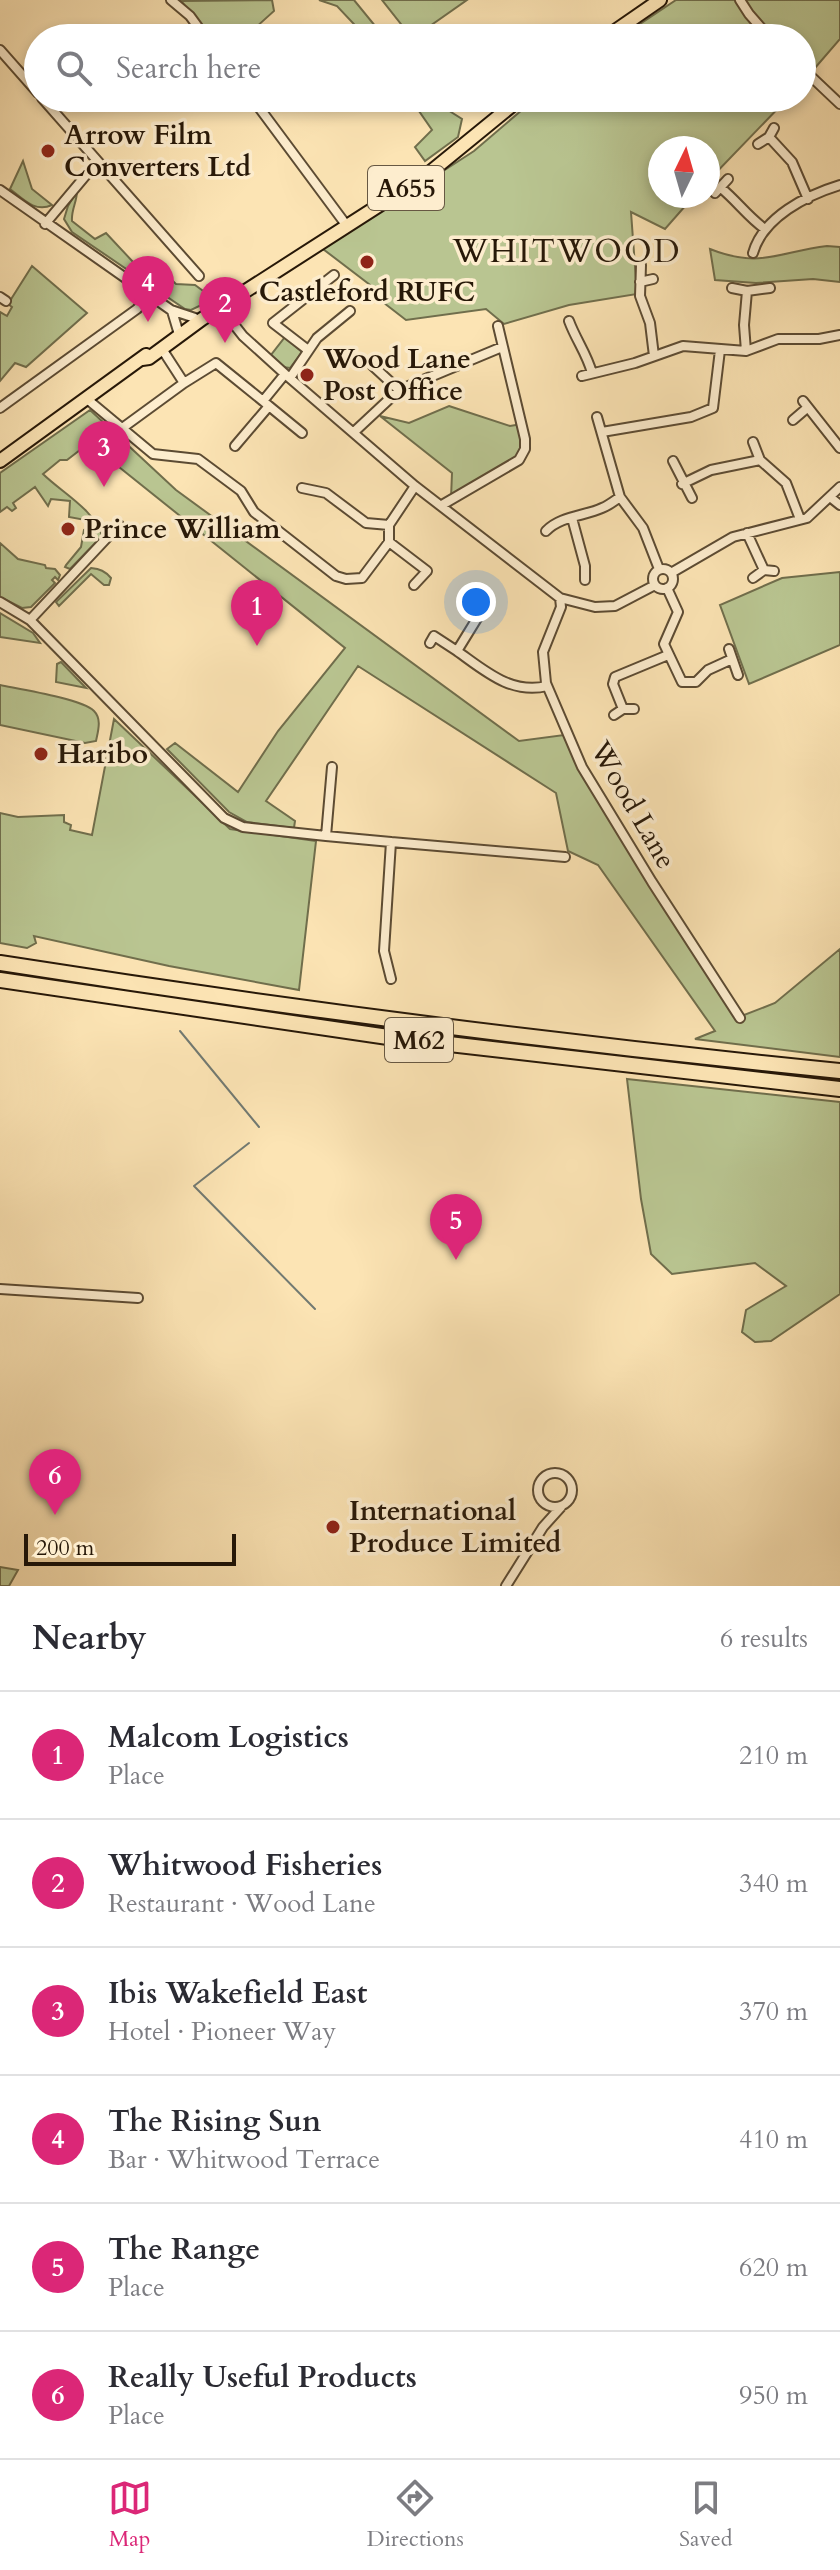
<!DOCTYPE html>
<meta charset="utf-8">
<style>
body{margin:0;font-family:Cardo,serif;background:#f7f7f7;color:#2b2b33}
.compass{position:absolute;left:648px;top:136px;width:72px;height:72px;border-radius:50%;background:#fff;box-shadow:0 4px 12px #0003;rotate:5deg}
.scale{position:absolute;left:24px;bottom:20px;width:212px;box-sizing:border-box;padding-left:8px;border:4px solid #271808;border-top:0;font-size:22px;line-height:28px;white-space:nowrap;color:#271808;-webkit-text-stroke:6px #fdedce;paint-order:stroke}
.you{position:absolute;left:476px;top:602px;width:28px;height:28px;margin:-20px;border:6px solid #fff;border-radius:50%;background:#1a73e8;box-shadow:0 0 0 12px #1a73e833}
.badge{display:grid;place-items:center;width:52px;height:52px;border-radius:50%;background:#db2777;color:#fff;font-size:26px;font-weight:700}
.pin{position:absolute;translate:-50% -66px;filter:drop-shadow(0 2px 4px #0008)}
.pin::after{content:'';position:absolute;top:42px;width:28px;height:24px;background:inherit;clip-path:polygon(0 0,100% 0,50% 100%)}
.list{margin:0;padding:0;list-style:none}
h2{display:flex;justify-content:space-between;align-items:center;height:104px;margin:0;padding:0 32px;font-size:34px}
h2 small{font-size:26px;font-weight:400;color:#7c7c81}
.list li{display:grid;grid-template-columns:52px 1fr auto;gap:24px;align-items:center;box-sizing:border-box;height:128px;padding:0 32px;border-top:2px solid #e1e1e2}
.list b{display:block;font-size:30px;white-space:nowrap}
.list p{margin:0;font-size:26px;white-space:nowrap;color:#7c7c81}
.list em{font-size:26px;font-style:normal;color:#7c7c81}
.icon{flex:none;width:44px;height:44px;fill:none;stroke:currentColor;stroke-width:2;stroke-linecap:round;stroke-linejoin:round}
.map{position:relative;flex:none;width:840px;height:1586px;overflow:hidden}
.search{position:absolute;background:#fff;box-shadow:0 4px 12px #0003;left:24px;right:24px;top:24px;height:88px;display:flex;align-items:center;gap:20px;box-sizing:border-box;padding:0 28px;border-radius:44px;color:#7c7c81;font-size:30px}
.sheet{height:872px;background:#fff}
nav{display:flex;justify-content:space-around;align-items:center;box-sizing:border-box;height:112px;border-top:2px solid #e1e1e2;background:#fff;font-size:22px;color:#7c7c81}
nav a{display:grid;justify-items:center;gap:4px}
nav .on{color:#db2777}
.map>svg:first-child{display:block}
.green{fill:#b9c591;stroke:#706e4c;stroke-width:2}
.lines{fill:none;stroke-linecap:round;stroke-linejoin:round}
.stream{stroke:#727a72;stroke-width:2}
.street-casing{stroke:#5c4b33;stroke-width:12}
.primary-casing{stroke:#271808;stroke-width:16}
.highway-casing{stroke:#271808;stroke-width:18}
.street{stroke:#fdedce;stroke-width:8}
.primary{stroke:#fce4b4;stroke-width:12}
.highway{stroke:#fce4b4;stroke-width:14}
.poi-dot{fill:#8f2418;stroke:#fdedce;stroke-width:3}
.labels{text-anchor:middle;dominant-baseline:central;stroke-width:7;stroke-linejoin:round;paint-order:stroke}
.shield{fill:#fdedce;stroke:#675843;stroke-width:2}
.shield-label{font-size:26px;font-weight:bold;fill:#271808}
.poi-label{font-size:28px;font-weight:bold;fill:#271808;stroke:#fdedce;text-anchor:start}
.street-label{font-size:28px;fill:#271808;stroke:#fdedce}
.quarter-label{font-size:32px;letter-spacing:2px;fill:#271808;stroke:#fdedce}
</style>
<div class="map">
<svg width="840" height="1586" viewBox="0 0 840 1586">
<rect width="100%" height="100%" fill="#fce4b4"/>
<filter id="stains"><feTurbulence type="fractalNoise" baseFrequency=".0025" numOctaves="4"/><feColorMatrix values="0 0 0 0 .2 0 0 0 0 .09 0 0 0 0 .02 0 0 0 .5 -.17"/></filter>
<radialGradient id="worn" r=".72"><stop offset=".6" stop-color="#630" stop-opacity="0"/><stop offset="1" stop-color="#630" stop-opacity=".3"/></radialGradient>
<path class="green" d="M272 0 274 11 244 38H211L181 1Z
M319 0H354L385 38H367L337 6Z
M382 0H467L420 33V38H412Z
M676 0H840V39L802 83V38H619Z
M410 98H434L440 105 462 119 458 137 425 161 415 147 432 130Z
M536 98H788L708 181V148H660V196H694L665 229 631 212 637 294 569 305 504 324 486 309 406 320 375 296 378 291 323 249 474 151Z
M23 161 32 189 52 205C35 213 23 199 10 189Z
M77 191C77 202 71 210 72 221L95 239 106 233 148 278 161 270 176 284 195 285 214 299 191 310 185 309 72 232 64 219 68 206Z
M827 246 840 247V282L813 279 756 283 715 280 710 249C760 269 778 252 827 246Z
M32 266 87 313 26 367 15 363 0 381V312L7 316 12 307 8 304Z
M285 337 302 352 290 368 283 367 271 355Z
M449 406 510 426 522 424 523 454 451 498 452 473 380 416 409 423Z
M90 410 176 490 519 741 564 735 739 1017 775 1003 840 949V1057L695 1039 715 1031 598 865 568 851 556 793 358 666 266 801 295 821 294 828 247 822 229 812 167 749 175 743 238 792 278 731 345 648 89 443 67 460H60L43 474C61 492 95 510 102 536L70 569 65 567 66 565 81 547 84 530 91 526V521L69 517 70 501 51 499 48 506 35 487 13 503 16 508 12 511 7 507 0 512V473Z
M0 543 18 559 45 565 46 568 55 569 60 575 58 580 55 577 52 580 55 583 31 607 22 608 0 597Z
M91 568C100 569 105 571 111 578L109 585H104L91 574 59 606 56 602Z
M840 572V645L749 684 720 605 782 578Z
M0 613 33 633 40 643 0 637Z
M61 662 86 688 56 682 57 664Z
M0 685C19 689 82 699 94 711 102 719 98 731 96 741L85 743 0 725Z
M114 719 230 829 316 841 299 990 169 966 34 936 36 943 27 948 0 943V813L18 817 64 815V822L71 825 70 830 92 835Z
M627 1079 840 1102V1294L771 1341 755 1342 742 1332 746 1310 786 1286 755 1263 672 1274 651 1254 641 1199Z
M0 1567 18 1570 9 1586H0Z"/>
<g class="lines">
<path class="stream" d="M180 1031 259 1127
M249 1143 194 1186 315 1309"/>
<defs>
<path id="street" d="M171 0 190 16 206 38
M740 0 749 14 770 38
M0 50 38 93
M802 68 840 104
M42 98 199 276
M252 98 347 226
M769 137 792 162 808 199
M758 144 769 137 774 128
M721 188C737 201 748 217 765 229
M0 190 171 310 195 318
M715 193 728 179
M45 224 97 162
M753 253C763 217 807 195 840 185
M641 265 640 296 650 323 654 356
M640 282 653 279
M732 288 747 291 770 288
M0 297 6 301
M221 308 243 336 285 374 415 486 560 598 595 607 615 606 655 585
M172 311 178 331
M569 321C576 340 587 354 592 373
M308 350 273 323 334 275
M746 351 744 325 747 291
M373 366 399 390
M582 376 635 363 683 346 746 351 778 339H819L840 335
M290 378 317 338 350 311
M184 383 216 363 263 401 285 374
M87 399 153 454 198 459 241 491 254 512 336 576 346 579 362 578 389 542V525L415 486
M803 401 840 448
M269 406 302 433
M0 408 137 309 149 295
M597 417 620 497 643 528 659 569
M793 420 807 408
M121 429 184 383 162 349
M354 432 399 390 502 347
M602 432 691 417 713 408 720 350
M753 442 760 460
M235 446 269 406 263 401
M673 461 692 498
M682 484 711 470 760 460 786 483 800 519
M302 488 326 493 366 523 389 525
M830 497 840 505
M442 505 519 460 525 449V439L498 326
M572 518 585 566V580
M546 531C560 516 585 516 602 508 608 506 614 501 620 497
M747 533 764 570
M389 542 427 571 414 585
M653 579a10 10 0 1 1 20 0a10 10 0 1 1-20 0Z
M671 573 733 537 807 518 840 487
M753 578 764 570 774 571
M667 588 678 612 664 644 682 682H696L708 670 732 659
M560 598 561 607 543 652 546 683 582 767 652 882 740 1018
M0 602 30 620 119 525
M30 620 224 818 243 827 326 836 332 767
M430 643 434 636 457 651 489 599 478 592
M729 649 738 675
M457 651C484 670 511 695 547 686
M623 709 613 684 615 677 668 655
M614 715 623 709H634
M326 836 391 842 384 951 391 979
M391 842 565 857
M0 1289 138 1298
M538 1490a17 17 0 1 1 34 0a17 17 0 1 1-34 0Z
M506 1586 543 1527 561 1507"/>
<path id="primary" d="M605 38 660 0
M142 359 149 358 202 319 428 174 521 98
M0 461 146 355"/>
<path id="highway" d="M0 963C279 1007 559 1043 840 1071
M0 980 388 1037 840 1089"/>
</defs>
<use href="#street" class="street-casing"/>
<use href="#primary" class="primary-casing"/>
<use href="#highway" class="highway-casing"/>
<use href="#street" class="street"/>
<use href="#primary" class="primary"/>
<use href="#highway" class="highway"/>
</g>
<g class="poi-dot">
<circle cx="48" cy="151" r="8"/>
<circle cx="367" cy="262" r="8"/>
<circle cx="307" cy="375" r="8"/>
<circle cx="68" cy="529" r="8"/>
<circle cx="41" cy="754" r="8"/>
<circle cx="333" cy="1527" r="8"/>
</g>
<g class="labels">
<g class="shield">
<rect x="368" y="166" width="76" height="44" rx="6"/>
<rect x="385" y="1018" width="68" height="44" rx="6"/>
</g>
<g class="shield-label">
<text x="406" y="188">A655</text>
<text x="419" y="1040">M62</text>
</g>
<g class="poi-label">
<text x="64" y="135">Arrow Film<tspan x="64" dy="32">Converters Ltd</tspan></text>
<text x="367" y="292" text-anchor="middle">Castleford RUFC</text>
<text x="323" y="359">Wood Lane<tspan x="323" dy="32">Post Office</tspan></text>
<text x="84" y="529">Prince William</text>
<text x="57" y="754">Haribo</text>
<text x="349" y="1511">International<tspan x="349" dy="32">Produce Limited</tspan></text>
</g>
<g class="street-label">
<text transform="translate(633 805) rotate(60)">Wood Lane</text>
</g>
<g class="quarter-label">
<text x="567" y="252">WHITWOOD</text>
</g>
</g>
<rect width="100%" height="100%" filter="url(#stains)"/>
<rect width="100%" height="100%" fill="url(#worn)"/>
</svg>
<svg class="compass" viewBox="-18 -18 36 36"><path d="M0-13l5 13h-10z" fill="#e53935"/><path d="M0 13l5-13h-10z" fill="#7c7c81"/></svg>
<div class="scale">200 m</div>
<div class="you"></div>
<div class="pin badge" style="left:257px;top:646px">1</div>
<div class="pin badge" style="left:225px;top:343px">2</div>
<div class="pin badge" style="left:104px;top:487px">3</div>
<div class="pin badge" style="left:148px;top:322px">4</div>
<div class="pin badge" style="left:456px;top:1260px">5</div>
<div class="pin badge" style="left:55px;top:1515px">6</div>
<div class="search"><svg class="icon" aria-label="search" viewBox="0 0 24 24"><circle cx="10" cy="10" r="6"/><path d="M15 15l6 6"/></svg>Search here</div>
</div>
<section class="sheet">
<h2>Nearby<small>6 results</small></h2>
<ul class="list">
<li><span class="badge">1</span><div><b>Malcom Logistics</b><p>Place</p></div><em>210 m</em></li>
<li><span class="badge">2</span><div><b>Whitwood Fisheries</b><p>Restaurant · Wood Lane</p></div><em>340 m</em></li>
<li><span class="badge">3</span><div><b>Ibis Wakefield East</b><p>Hotel · Pioneer Way</p></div><em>370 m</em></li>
<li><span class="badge">4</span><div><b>The Rising Sun</b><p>Bar · Whitwood Terrace</p></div><em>410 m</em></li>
<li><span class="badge">5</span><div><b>The Range</b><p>Place</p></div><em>620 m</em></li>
<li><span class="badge">6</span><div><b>Really Useful Products</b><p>Place</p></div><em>950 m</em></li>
</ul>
</section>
<nav>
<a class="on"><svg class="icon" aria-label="map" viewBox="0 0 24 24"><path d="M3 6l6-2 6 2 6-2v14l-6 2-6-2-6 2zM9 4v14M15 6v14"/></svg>Map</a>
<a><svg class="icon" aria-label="directions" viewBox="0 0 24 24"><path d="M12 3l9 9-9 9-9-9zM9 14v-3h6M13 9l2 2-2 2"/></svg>Directions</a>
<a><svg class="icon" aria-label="saved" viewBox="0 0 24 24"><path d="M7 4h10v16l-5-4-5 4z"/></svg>Saved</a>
</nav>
